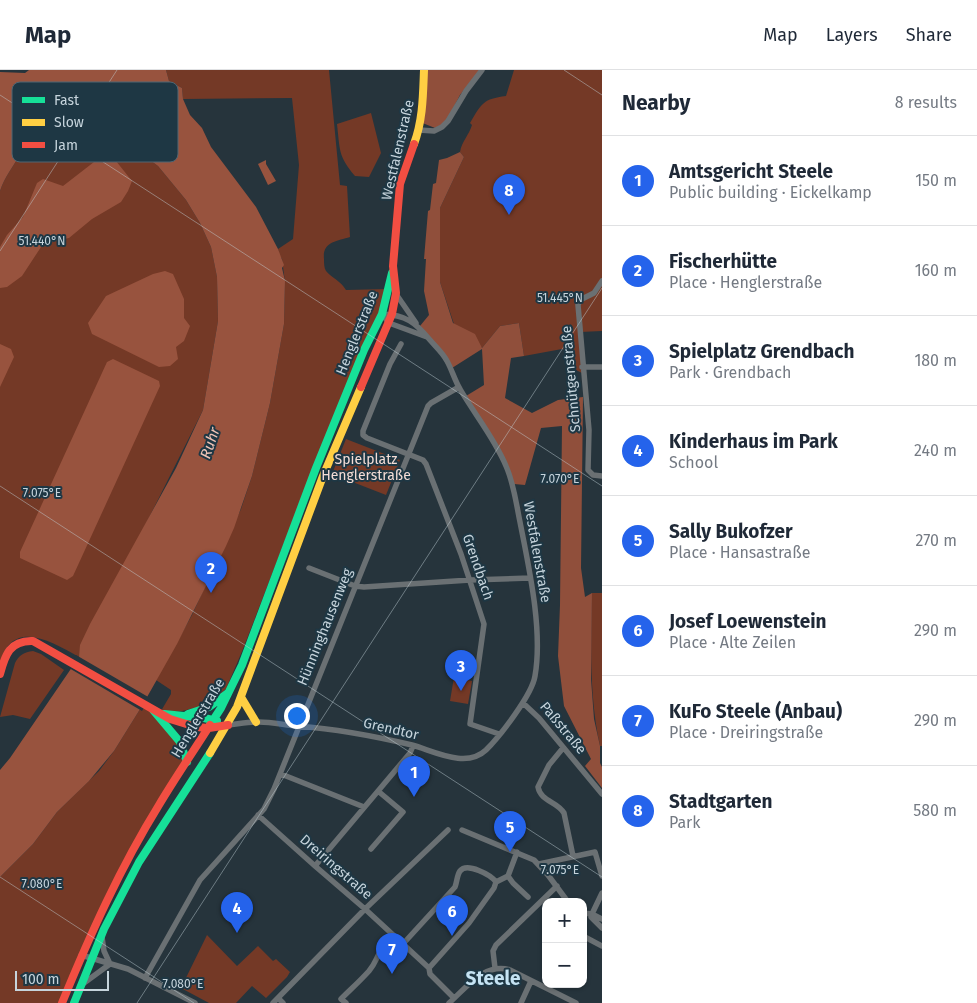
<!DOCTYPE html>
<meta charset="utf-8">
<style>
body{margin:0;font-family:"Fira Sans",sans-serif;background:#f6f6f7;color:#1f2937}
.controls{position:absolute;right:15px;bottom:15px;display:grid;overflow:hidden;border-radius:10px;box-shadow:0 1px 4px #0004}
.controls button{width:45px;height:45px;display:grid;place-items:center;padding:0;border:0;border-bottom:1px solid #e0e1e3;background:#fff;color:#1f2937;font:25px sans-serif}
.scale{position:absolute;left:15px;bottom:12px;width:94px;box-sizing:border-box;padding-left:5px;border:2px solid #c6d4dc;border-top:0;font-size:14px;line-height:18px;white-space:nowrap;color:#c6d4dc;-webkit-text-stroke:4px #1e3744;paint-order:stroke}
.you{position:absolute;left:296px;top:645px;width:18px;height:18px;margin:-12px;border:4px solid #fff;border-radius:50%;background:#1a73e8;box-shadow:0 0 0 8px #1a73e833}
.badge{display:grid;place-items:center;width:32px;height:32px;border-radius:50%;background:#2563eb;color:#fff;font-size:16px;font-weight:700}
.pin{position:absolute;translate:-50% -41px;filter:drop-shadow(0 1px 2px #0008)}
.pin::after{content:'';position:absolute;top:26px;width:18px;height:15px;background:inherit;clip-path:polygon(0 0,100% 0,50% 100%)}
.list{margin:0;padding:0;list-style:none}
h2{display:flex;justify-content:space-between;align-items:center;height:65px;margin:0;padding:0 20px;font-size:21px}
h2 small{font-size:16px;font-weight:400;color:#747a83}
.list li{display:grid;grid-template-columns:32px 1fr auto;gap:15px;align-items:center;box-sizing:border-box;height:90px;padding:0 20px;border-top:1px solid #e0e1e3}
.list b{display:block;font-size:19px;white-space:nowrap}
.list p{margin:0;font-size:16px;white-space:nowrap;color:#747a83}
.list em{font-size:16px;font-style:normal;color:#747a83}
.map{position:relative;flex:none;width:602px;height:933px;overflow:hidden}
header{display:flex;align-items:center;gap:30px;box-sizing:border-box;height:70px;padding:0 25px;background:#fff;border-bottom:1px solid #e0e1e3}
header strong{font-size:24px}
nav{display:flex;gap:28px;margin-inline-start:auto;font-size:18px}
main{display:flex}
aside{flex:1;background:#fff}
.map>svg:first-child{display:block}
.green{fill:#743926}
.forest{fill:#904f3b}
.water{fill:#98533e}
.pier{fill:#26343c}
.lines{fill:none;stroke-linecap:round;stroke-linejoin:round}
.street{stroke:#6a7073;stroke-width:5.5}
.fast{stroke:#16e098;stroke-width:8}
.slow{stroke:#ffcf43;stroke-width:8}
.jam{stroke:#f24e42;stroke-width:8}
.ticks{fill:none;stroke:#c6d4dc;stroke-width:1;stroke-opacity:0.45}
.labels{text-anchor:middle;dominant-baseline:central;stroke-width:4;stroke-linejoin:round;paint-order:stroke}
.street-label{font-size:14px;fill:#c6d4dc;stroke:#1e3744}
.park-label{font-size:14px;fill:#f5ddd6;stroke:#1e3744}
.water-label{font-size:15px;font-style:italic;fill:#f1c4b6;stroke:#1e3744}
.district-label{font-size:19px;font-weight:bold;fill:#c5e3f3;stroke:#1e3744}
.key{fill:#1e3744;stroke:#506672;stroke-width:1}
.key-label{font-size:14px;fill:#c6d4dc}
.ticks-label{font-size:12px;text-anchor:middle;fill:#c6d4dc;stroke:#1e3744;stroke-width:4;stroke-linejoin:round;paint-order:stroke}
</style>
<header>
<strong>Map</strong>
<nav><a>Map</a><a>Layers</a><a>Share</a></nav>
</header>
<main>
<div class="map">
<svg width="602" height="933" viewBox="0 0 602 933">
<rect width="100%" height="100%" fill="#26343c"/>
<path class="green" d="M166 0H329L340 115 347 116 350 167C337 171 322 172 324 189 324 193 324 198 326 201 332 208 341 211 346 220L388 219 383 237 313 398 243 579 226 619 207 635 182 641 163 642 161 641 171 624V620L156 610 192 545 241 439 252 406 270 333 284 254 285 212 282 189 279 185 278 179 293 169 299 95 292 28 183 29 182 18 169 11Z
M514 0H602V261L580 262 582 303 570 297 567 282 562 279 524 286 519 253 500 256 482 278 454 254 440 212V138L464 87 460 82C462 71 469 65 472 55L470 53C482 33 483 29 506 26Z
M371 43 381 83 369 107 355 106C338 86 340 80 337 54Z
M50 46 96 57 130 75 158 96 186 130 200 153 211 177 217 207 218 251 203 340 79 587C51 571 12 548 0 593V121C5 106 12 99 19 86 28 67 30 57 50 46Z
M346 369 400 390 386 425 332 404Z
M592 523H602V676H600C589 625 591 575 592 523Z
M33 581 41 584 64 600 30 649 13 645 0 647 15 593C19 585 24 582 33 581Z
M454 607 472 611 468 634 450 631Z
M142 636 161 646 172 661 186 692 127 793 61 933H0V807L33 774 57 742 99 701 114 681Z
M207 865 237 896 258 876 273 891 276 889 290 902 287 907 266 928 252 916 236 933H209L181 918Z"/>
<path class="forest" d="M424 0H480L460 25 445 54 435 58 420 52Z
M460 82 464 87 440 138V212L453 253 475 264 482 278 500 256 519 253 524 286 511 288 505 328 532 343 558 330 583 327 581 498 585 527 592 523 591 609 594 649 600 676V693L602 697V718L585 696 591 689 564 636 558 586 560 535 562 356 541 358 525 415 514 414 466 326 484 315 482 279 452 298 420 256 429 245 424 221 426 189H424L428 141 430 140 433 114 436 113 439 90 447 88Z"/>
<path class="water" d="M29 0H166L169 11 182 18 183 29 190 45 202 58 211 77 256 137 278 179 284 195 282 198 285 211 284 254 270 333 252 406 234 458 226 476 177 574 142 636 114 681 89 711 57 742 33 774 0 807V700L10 688 79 587 80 575 90 554 176 398 203 340 218 251 217 207 211 177 200 153 186 130 158 96 130 75 96 57 50 46C30 57 28 67 19 86 12 99 5 106 0 121V2L25 3Z
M266 90V94L276 111 268 115 258 94Z
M116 91 132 111 128 121 121 132 92 149 69 168 54 171 41 177 22 206 7 217 0 218V177L7 165 23 147 37 113 43 109 63 116 94 92Z
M165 201 173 204 184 229V248L190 256 184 271 176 277 178 289 170 296 159 297 92 264 88 253 106 226 153 204Z
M0 274 11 279 14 287 0 317Z
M113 289 159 311 160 316 73 506 67 510 20 488V482L107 292Z"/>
<path class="pier" d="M76 585 150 628 142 641 69 598Z"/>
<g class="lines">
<path class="street" d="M419 60 434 61 442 57 448 51 466 21 482 0
M602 211 594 223 580 230 578 235 589 360 588 400 593 405 602 406
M396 224 416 253
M382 244 389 253 427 267
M401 274 390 294 363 361V365L367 368 423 390 426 394 461 484 484 554 470 654 499 664
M582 297H602
M309 498 355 516 364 517 470 510 530 508
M523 633 539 648 602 724
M228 655C238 654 249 652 259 652 272 652 285 655 298 656 336 659 374 666 412 675 434 681 466 699 486 680 500 666 532 625 535 606 543 560 529 498 520 452 516 433 514 414 506 396 495 369 475 345 460 319 455 311 452 300 447 291 443 283 436 277 430 270 415 252 406 245 382 244
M563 678 549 695 538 717C541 732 557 731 564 743L573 786
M281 704 364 737
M258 745 315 796 365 839 429 898 430 904 454 928
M462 760 534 790 548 805 568 832
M371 779 403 742 378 721
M539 794 595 782 602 806
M315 796 410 683 413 676
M508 806 513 813 528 827
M583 843 592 844 602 849
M592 844 602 823
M592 844 591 847 602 858
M583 866 602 876
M102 867 104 881 110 894
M402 875 455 817C457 812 457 805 460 801 467 792 491 805 496 812
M81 885 128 899 195 933
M429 898 469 853 494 818 496 812 508 806 517 782
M495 898 493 881 496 875 557 816
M145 908 200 810 264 739 274 719 428 336 431 333 459 317
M84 913 110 894
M278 928 283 933
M273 933 365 839 448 760
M346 933 341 929C350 920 360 911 369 901 380 888 376 878 396 870
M449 933C466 918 485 892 510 900L576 933
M521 933 531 911"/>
<path class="fast" d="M153 640 180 672 187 692
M164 644 204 648 217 651
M188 644 209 637 228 623
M210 655 221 638 242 595 316 398 364 280 382 244 392 203
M74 933 104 859 139 792 210 683"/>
<path class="slow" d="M414 74C423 50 423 25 424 0
M241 627 256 652
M210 683 237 637 323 406 361 317"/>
<path class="jam" d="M361 317 392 244 396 223 393 196 400 114 414 74
M0 604C5 585 10 570 33 571L170 649 196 657 209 658 228 655
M62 933C90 865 120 798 159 735 175 708 193 682 210 655"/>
</g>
<path class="ticks" d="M564 0 602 25M0 25 602 416M0 181 117 0M0 416 602 807M0 807 194 933M137 933 602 218"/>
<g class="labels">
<g class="street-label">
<text transform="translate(398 80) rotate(-77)">Westfalenstraße</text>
<text transform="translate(357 263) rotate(-68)">Henglerstraße</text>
<text transform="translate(571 309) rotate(-95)">Schnütgenstraße</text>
<text transform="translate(537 482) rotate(80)">Westfalenstraße</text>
<text transform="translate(478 497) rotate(71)">Grendbach</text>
<text transform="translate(325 557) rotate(-68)">Hünninghausenweg</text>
<text transform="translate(198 648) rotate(-59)">Henglerstraße</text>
<text transform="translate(563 658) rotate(50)">Paßstraße</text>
<text transform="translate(391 659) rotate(13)">Grendtor</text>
<text transform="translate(336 797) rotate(41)">Dreiringstraße</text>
</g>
<g class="park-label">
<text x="366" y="389">Spielplatz<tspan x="366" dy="16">Henglerstraße</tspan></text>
</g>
<g class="water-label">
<text transform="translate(210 373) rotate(-71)">Ruhr</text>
</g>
<g class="district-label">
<text x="493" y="908">Steele</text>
</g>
</g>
<rect x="12" y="12" width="166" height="80" rx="8" class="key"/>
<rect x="22" y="27" width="23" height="6" fill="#16e098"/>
<rect x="22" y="49" width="23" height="7" fill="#ffcf43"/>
<rect x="22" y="72" width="23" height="6" fill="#f24e42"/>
<g class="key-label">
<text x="54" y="35">Fast</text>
<text x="54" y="57">Slow</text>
<text x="54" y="80">Jam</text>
</g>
<g class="ticks-label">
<text x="42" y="175">51.440°N</text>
<text x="560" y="232">51.445°N</text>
<text x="560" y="413">7.070°E</text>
<text x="42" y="427">7.075°E</text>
<text x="560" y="804">7.075°E</text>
<text x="42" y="818">7.080°E</text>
<text x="183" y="918">7.080°E</text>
</g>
</svg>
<div class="controls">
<button>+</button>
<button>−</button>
</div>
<div class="scale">100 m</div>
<div class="you"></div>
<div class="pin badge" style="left:414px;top:727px">1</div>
<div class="pin badge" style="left:211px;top:523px">2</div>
<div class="pin badge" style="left:461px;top:621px">3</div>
<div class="pin badge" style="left:237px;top:863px">4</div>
<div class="pin badge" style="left:510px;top:782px">5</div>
<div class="pin badge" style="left:452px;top:866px">6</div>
<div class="pin badge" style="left:392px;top:904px">7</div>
<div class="pin badge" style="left:509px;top:145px">8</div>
</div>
<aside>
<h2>Nearby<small>8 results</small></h2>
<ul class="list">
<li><span class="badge">1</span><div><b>Amtsgericht Steele</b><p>Public building · Eickelkamp</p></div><em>150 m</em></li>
<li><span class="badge">2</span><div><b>Fischerhütte</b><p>Place · Henglerstraße</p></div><em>160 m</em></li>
<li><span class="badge">3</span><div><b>Spielplatz Grendbach</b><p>Park · Grendbach</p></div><em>180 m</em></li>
<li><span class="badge">4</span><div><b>Kinderhaus im Park</b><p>School</p></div><em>240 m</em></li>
<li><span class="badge">5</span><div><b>Sally Bukofzer</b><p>Place · Hansastraße</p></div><em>270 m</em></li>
<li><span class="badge">6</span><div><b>Josef Loewenstein</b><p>Place · Alte Zeilen</p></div><em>290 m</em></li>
<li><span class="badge">7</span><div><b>KuFo Steele (Anbau)</b><p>Place · Dreiringstraße</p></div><em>290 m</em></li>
<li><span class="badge">8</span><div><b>Stadtgarten</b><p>Park</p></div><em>580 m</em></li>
</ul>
</aside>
</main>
